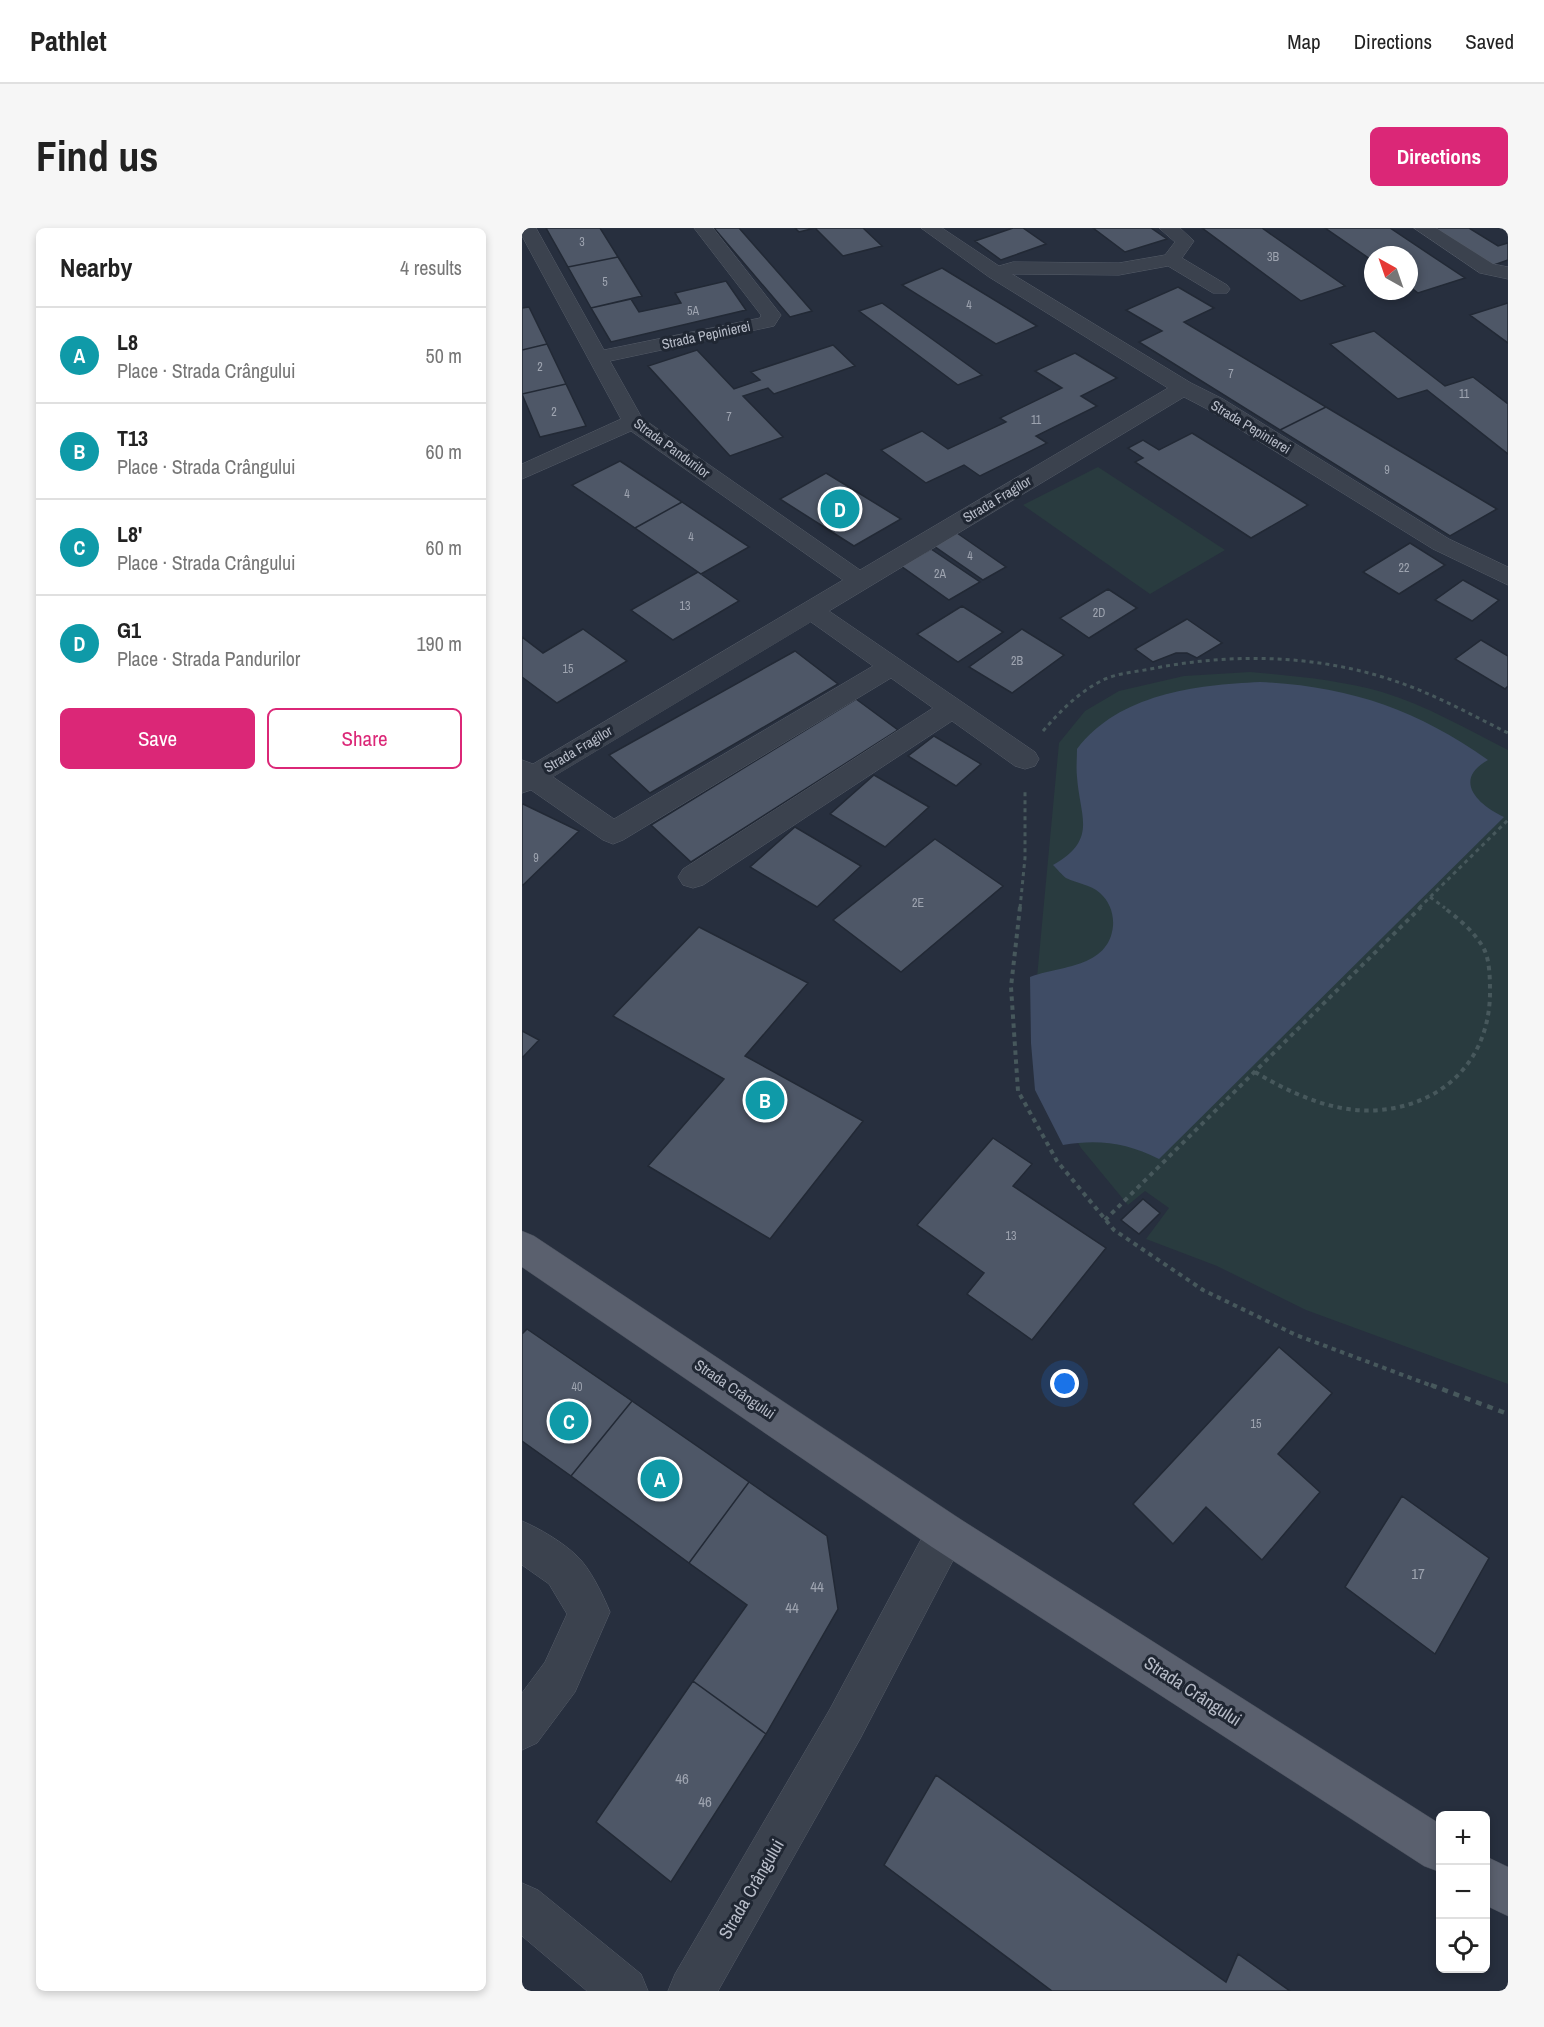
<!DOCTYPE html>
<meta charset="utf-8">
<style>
body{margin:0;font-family:"Archivo Narrow",sans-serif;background:#f6f6f6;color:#222}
.controls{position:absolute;right:18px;bottom:18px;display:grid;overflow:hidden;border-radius:9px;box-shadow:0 3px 9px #0003}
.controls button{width:54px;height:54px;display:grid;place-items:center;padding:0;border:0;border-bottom:2px solid #e0e0e0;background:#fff;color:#222;font:30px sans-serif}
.compass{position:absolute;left:842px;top:18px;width:54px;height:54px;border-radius:50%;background:#fff;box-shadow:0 3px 9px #0003;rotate:320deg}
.you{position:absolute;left:543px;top:1156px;width:21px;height:21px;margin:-15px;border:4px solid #fff;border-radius:50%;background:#1a73e8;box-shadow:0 0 0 9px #1a73e833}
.badge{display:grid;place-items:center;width:39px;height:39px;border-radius:50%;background:#db2777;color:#fff;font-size:20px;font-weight:700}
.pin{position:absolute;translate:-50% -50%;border:3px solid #fff;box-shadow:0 2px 6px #0006}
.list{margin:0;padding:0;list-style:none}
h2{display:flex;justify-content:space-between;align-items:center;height:78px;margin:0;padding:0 24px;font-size:26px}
h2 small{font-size:20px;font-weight:400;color:#767676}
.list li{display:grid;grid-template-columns:39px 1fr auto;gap:18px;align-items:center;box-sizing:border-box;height:96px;padding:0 24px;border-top:2px solid #e0e0e0}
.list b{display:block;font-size:22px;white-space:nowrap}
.list p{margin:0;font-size:20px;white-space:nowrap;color:#767676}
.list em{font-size:20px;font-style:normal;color:#767676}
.actions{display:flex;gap:12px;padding:18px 24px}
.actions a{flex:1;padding:14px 0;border:2px solid #db2777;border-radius:9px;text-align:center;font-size:21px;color:#db2777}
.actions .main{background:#db2777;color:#fff}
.icon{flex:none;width:33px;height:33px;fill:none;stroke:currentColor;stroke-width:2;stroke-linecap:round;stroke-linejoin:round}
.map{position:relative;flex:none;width:986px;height:1763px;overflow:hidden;border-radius:9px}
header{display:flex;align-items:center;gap:36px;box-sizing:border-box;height:84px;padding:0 30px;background:#fff;border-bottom:2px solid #e0e0e0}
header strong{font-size:28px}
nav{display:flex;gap:33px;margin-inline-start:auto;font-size:21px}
.intro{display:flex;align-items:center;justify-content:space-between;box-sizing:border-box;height:144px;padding:0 36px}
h1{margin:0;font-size:42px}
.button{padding:15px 27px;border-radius:9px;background:#db2777;color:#fff;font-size:21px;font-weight:700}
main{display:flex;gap:36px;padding:0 36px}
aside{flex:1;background:#fff;border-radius:9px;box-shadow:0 3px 9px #0003}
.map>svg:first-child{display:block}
.green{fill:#293b3f}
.water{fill:#3f4c65}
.building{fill:#4e5767;stroke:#222935;stroke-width:1.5}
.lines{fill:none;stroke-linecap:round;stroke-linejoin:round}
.minor-casing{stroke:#565d69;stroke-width:1}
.major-casing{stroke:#454b57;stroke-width:1}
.path-far2{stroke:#47585c;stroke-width:3;stroke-dasharray:4 4;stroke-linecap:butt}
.path-far1{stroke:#47585c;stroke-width:4;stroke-dasharray:4.5 4.5;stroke-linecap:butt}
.path{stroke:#47585c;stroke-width:4.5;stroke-dasharray:6 6;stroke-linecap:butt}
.minor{fill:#3b424e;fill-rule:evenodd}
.major{fill:#5a606e;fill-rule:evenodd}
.labels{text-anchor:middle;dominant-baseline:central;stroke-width:6;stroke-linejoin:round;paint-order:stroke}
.number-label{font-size:12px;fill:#9ea4b0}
.far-street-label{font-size:14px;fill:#b8bdc9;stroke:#202733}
.street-label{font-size:15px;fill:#b8bdc9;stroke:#202733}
.near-number-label{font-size:15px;fill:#9ea4b0}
.near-street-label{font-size:18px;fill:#b8bdc9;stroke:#202733}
</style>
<header>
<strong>Pathlet</strong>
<nav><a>Map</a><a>Directions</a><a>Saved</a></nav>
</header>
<div class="intro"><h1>Find us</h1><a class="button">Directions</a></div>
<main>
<aside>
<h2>Nearby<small>4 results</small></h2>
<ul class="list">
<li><span class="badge" style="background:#0f9aa8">A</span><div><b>L8</b><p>Place · Strada Crângului</p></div><em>50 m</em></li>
<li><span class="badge" style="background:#0f9aa8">B</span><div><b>T13</b><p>Place · Strada Crângului</p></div><em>60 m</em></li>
<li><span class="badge" style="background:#0f9aa8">C</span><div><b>L8'</b><p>Place · Strada Crângului</p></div><em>60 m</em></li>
<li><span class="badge" style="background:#0f9aa8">D</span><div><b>G1</b><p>Place · Strada Pandurilor</p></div><em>190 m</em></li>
</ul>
<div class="actions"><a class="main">Save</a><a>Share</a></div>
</aside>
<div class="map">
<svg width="986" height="1763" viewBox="0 0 986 1763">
<rect width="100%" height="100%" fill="#272f3e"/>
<path class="green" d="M576 239 703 322 628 366 501 277Z
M728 444C773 448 817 452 860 464 904 477 946 502 986 522V1156L784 1082 695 1038 624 1011 647 980 623 963 606 977 559 920 523 857 514 760 537 515 563 483 597 463 662 448Z"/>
<path class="water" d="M738 454C826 458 894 481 966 532 930 552 956 577 982 589L637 931C605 915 577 911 541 917L513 862 509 815 508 749C537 738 587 740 591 698 592 685 587 673 578 665 568 656 556 656 544 650 540 647 535 641 531 637 576 611 558 590 555 549 554 539 555 530 555 521 597 466 673 457 738 454Z"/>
<path class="building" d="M24 0H78L96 29 46 39Z
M192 0H217L290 83 268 89Z
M273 0H341L360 18 321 28 293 0 277 4Z
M491 0H501L524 16 479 32 453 13Z
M571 0H629L645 11 603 24Z
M680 0H740L823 58 779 73Z
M803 0H868L943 50 896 65 887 58V27H851V33Z
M909 0H947L976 18 986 15V32L969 38Z
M96 29 120 68 69 80 46 39Z
M420 40 515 98 474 116 380 57Z
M204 53 224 82 89 114 69 80 109 71 117 84 159 75 153 65Z
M656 59 692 80 662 94 804 179 758 202 617 114 640 103 604 82Z
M360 75 460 147 436 157 337 83Z
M986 75V115L948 87Z
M7 79 25 116 0 122V80Z
M852 103 923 158 951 149 986 176V226L905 162 876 171 808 116Z
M25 116 44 156 0 166V122Z
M311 117 333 138 252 166 246 160 221 168 261 209 208 228 126 138 175 122 212 161 238 152 229 144Z
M553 125 595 150 559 168 575 178 514 208 525 215 458 248 442 237 404 255 359 222 400 203 426 221 484 194 478 190 540 160 513 143Z
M44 156 64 198 18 209 0 166Z
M804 179 975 281 928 308 758 202Z
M670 205 786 277 729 310 613 234 621 230 606 220 621 212 637 222Z
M98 233 160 274 113 300 50 257Z
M304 245 379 291 332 318 258 271Z
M160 274 227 319 179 346 113 300Z
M435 305 484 339 461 352 412 318Z
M888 315 923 337 877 366 841 344Z
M409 321 458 354 427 372 379 338Z
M176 344 217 373 151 412 109 382Z
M941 352 977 372 950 393 913 372Z
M586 361 615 380 567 410 538 390Z
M440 378 481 404 436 434 395 406Z
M665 391 700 415 675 430 665 425H654L631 434 613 421Z
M61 401 105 433 35 475 0 449V409L21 425Z
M500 401 542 427 490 465 447 439Z
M959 412 986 428V458L983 461 933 431Z
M273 423 316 456 128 565 87 527Z
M334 471 376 502 169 634 129 597Z
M412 508 459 536 434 558 386 528Z
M352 547 407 579 363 619 308 586Z
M1 576 57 603 0 658V577Z
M273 599 339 638 295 679 228 639Z
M413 611 481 658 379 744 311 692Z
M177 699 286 755 223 828 341 893 248 1011 126 938 202 851 91 788Z
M0 803 17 812 0 830Z
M471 910 510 936 491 958 584 1020 510 1112 445 1066 462 1045 395 997Z
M621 971 638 985 617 1006 599 992Z
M5 1101 110 1173 49 1248 0 1213V1106Z
M757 1119 810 1165 756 1226 798 1264 740 1332 684 1279 651 1316 611 1276Z
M110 1173 227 1254 167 1335 49 1248Z
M227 1254 305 1308 316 1381 244 1506 171 1453 225 1377 167 1335Z
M880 1268 967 1330 913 1426 823 1359Z
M171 1453 244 1506 149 1654 74 1594Z
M414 1547 704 1754 716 1726 768 1763H530L362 1637Z"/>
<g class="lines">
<defs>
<path id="minor" d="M0 0H14L82 122 238 90 239 87 172 0H191L259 87 252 98 88 133 120 190 338 342 646 160 467 49 399 0H420L477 38 491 34 597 35 643 27 653 14 637 0H658L672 13 660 30 705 57 708 61 705 65H691L646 38 597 47 490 46 669 155 701 171 927 311 986 339V357L911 321 685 181 662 169 307 383 513 524 517 531 513 538 503 541 493 538 430 493 181 657 171 660 161 657 156 649 161 641 411 480 369 450 101 612 91 616 81 612 9 562 0 565V532L11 536 321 352 109 203 0 251V236L99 191 0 8ZM289 394 351 438 92 591 31 549Z
M892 0H914L971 36 986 39V51L958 45Z
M424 1285 438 1291 444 1305 438 1319 338 1511 196 1763H146L153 1746 308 1481 410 1291Z
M0 1293C17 1300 42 1315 55 1328 68 1340 81 1367 88 1384L53 1464 15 1515 0 1522V1465L23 1434 45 1386 27 1356 0 1337Z
M0 1655 16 1662 119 1746 126 1763H65L0 1708Z"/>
<path id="major" d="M0 1003 12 1008 438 1291 918 1596V1644L902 1638 410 1319 0 1039Z
M963 1628 986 1639V1688L963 1677Z"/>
</defs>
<use href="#minor" class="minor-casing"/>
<use href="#major" class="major-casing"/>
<path class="path-far2" d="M521 503C539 482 558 463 583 451 597 445 613 444 628 441 708 425 792 426 870 452 910 465 948 486 986 505
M908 669 923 680
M498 680 503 630V562
M897 680 986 592"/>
<path class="path-far1" d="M498 679 489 759 496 863 535 933 592 1002 681 1062 774 1107 913 1159
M733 844C770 866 813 886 858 882 923 876 967 831 968 766 968 752 968 733 962 721 953 704 936 690 921 679
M583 992 899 679"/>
<path class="path" d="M909 1157 986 1186"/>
<use href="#minor" class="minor"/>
<use href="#major" class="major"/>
</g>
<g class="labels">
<g class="number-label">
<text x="60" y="14">3</text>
<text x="751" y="29">3B</text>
<text x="83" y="54">5</text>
<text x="447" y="77">4</text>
<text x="171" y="83">5A</text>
<text x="18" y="139">2</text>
<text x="709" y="146">7</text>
<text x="942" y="166">11</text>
<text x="32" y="184">2</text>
<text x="207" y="189">7</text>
<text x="514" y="192">11</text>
<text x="865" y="242">9</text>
<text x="105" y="266">4</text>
<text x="169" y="309">4</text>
<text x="448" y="328">4</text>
<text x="882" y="340">22</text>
<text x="418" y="346">2A</text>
<text x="163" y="378">13</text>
<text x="577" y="385">2D</text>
<text x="495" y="433">2B</text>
<text x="46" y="441">15</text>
<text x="14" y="630">9</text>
<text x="396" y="675">2E</text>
<text x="489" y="1008">13</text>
<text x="55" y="1159">40</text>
<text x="734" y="1196">15</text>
</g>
<g class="far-street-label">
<text transform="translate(184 107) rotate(-12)">Strada Pepinierei</text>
<text transform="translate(729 199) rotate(31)">Strada Pepinierei</text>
<text transform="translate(150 220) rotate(36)">Strada Pandurilor</text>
<text transform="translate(475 271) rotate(-31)">Strada Fragilor</text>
<text transform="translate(56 521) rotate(-31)">Strada Fragilor</text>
</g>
<g class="street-label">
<text transform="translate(213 1161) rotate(34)">Strada Crângului</text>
</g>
<g class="near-number-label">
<text x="896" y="1345">17</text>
<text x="295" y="1358">44</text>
<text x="270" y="1379">44</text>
<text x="160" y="1550">46</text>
<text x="183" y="1573">46</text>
</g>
<g class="near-street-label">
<text transform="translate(671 1463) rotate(33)">Strada Crângului</text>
<text transform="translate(229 1661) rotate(-60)">Strada Crângului</text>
</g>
</g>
</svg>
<div class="controls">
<button>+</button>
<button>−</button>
<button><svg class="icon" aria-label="locate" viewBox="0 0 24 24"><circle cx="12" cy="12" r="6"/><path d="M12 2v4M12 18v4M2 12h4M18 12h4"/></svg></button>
</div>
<svg class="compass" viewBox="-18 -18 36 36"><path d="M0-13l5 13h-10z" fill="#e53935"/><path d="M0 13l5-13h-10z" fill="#767676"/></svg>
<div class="you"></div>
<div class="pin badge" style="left:138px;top:1251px;background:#0f9aa8">A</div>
<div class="pin badge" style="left:243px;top:872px;background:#0f9aa8">B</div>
<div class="pin badge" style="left:47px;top:1193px;background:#0f9aa8">C</div>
<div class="pin badge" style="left:318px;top:281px;background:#0f9aa8">D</div>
</div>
</main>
